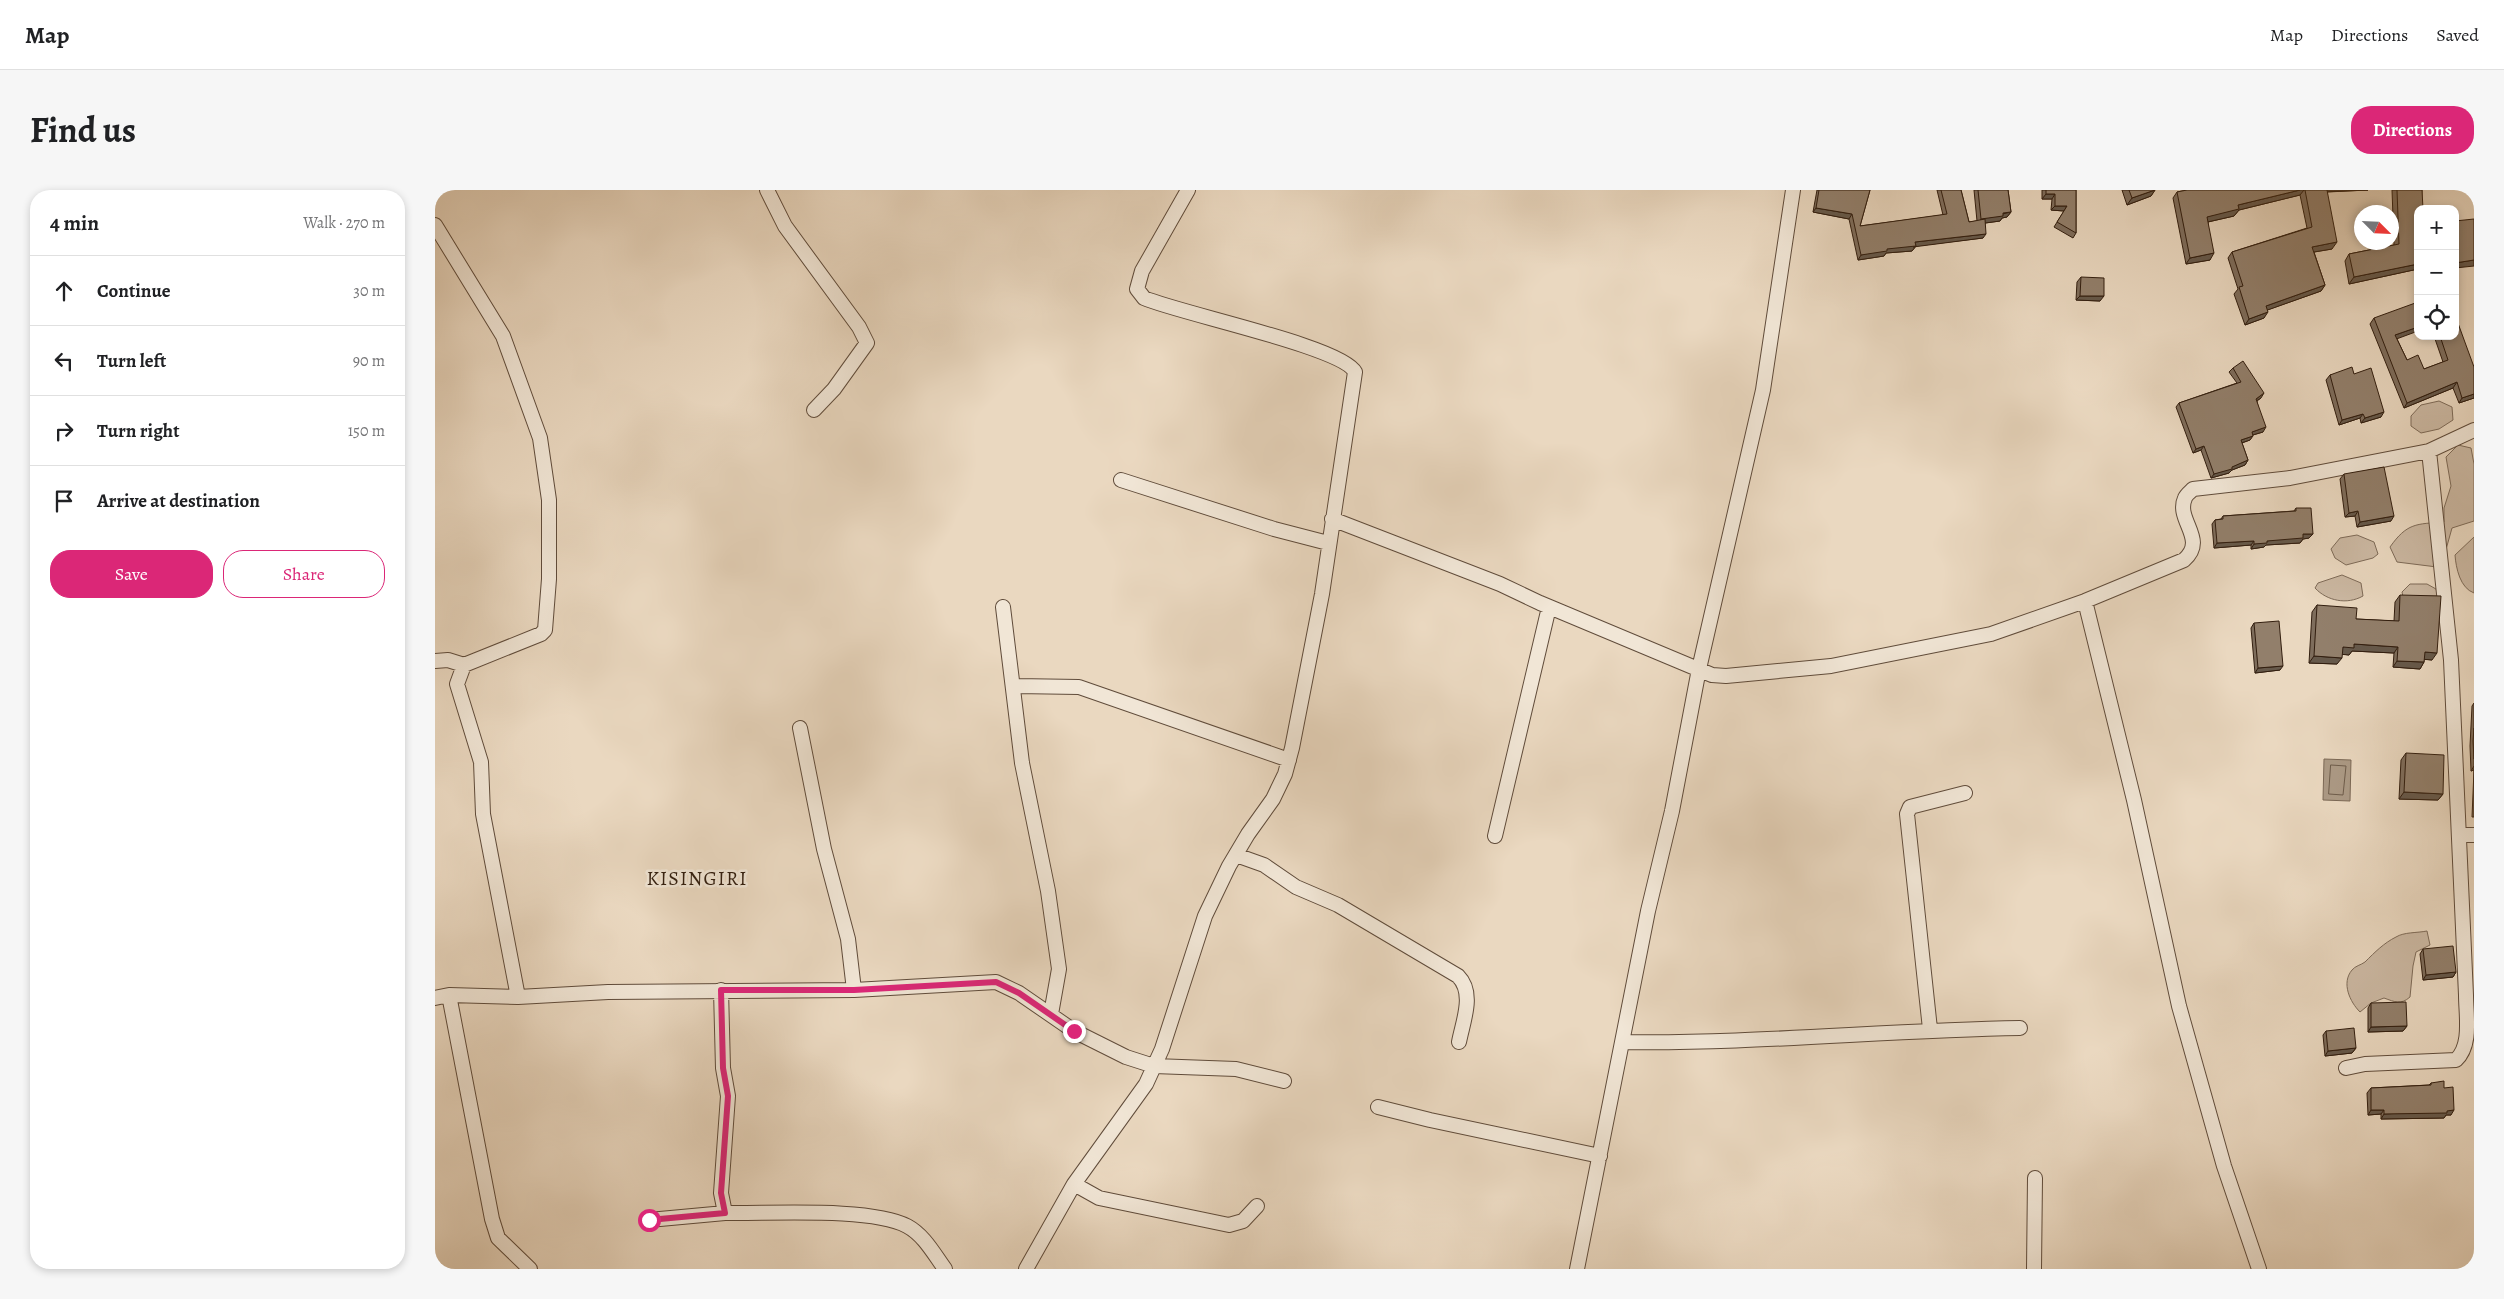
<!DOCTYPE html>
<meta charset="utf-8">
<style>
body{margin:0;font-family:Alegreya,serif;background:#f6f6f6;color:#202124}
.controls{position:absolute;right:15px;top:15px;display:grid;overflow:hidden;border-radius:10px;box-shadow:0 2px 8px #0003}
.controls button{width:45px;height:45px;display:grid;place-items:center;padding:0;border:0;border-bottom:1px solid #e0e0e0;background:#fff;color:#202124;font:25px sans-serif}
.compass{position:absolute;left:1919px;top:15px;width:45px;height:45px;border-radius:50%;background:#fff;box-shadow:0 2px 8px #0003;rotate:114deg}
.stop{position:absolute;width:15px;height:15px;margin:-11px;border:4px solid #db2777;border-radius:50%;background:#fff}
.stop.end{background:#db2777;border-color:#fff;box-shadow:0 1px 5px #0008}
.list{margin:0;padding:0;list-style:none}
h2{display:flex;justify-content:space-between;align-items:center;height:65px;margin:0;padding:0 20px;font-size:21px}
h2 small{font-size:16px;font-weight:400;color:#757577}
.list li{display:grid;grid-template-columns:32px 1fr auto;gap:15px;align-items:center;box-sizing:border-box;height:70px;padding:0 20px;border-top:1px solid #e0e0e0}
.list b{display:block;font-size:19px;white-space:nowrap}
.list em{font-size:16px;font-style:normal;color:#757577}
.actions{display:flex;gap:10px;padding:15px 20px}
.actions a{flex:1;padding:11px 0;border:1px solid #db2777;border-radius:20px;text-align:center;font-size:18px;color:#db2777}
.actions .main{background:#db2777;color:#fff}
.icon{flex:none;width:28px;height:28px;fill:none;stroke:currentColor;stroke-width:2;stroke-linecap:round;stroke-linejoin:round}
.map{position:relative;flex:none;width:2039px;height:1079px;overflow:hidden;border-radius:20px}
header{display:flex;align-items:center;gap:30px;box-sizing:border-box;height:70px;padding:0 25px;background:#fff;border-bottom:1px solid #e0e0e0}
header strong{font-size:24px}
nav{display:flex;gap:28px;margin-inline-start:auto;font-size:18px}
.intro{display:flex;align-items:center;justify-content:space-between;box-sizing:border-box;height:120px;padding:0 30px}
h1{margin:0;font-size:35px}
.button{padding:12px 22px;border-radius:20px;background:#db2777;color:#fff;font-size:18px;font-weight:700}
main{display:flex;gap:30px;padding:0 30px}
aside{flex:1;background:#fff;border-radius:20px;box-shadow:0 2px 8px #0003}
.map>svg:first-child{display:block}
.green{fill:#cbb8a2;stroke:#7e6b58}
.water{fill:#ab9984;stroke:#7b6855}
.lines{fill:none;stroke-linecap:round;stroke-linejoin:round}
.shore{stroke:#6e5c4a;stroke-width:1}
.minor-casing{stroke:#604c3b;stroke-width:16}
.minor{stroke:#f1e6d6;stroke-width:14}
.wall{fill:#7e6d5c;stroke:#321e0f}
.shaded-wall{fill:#66594b;stroke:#321e0f}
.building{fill:#927f6b;stroke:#321e0f}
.route{stroke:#db2777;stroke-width:6}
.labels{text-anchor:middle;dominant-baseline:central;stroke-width:5;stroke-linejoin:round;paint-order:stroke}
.quarter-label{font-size:20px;letter-spacing:1px;fill:#321e0f;stroke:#f1e6d6}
</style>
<header>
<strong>Map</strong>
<nav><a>Map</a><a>Directions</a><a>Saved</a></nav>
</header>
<div class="intro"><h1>Find us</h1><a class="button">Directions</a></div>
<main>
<aside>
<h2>4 min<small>Walk · 270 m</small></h2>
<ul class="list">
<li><svg class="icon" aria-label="ahead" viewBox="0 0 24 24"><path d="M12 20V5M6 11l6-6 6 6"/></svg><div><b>Continue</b></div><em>30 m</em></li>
<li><svg class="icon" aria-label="left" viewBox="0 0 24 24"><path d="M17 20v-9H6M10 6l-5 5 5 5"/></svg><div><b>Turn left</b></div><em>90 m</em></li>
<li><svg class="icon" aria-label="right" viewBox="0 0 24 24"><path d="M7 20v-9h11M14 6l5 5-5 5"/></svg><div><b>Turn right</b></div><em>150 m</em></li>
<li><svg class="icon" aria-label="arrive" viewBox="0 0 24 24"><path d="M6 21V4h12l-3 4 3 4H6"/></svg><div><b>Arrive at destination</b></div></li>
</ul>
<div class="actions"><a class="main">Save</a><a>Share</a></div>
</aside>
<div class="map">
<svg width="2039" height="1079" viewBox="0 0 2039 1079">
<rect width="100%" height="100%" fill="#ead8c0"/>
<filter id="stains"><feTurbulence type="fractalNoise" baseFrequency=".004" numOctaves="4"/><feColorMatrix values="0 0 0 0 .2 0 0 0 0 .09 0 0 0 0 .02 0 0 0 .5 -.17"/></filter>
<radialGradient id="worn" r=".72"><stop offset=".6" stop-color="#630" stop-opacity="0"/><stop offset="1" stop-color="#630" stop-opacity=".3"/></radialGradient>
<path class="green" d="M2004 211 2017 217 2018 230 2004 239 1986 243 1976 236V226L1986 215Z
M2023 255 2036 258 2039 274V331L2017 338 2010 363 2013 374 2010 378 1962 372 1955 357C1972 333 1981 334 2009 332V318L2016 296 2011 267Z
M1922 345 1939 352 1943 364 1938 368 1911 375 1900 368 1896 359 1905 348Z
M2039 347V403C2025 398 2021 378 2020 365Z
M1907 385 1926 393 1928 406C1912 415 1892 411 1880 398L1883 393Z
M1975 394H1992L2001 399 2003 406 1968 407 1967 402Z
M1992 741 1995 755 1981 762 1978 776 1975 807C1966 815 1960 812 1949 808L1936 813 1925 822C1915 812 1906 793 1917 780 1920 776 1926 775 1930 772 1940 762 1949 753 1961 747 1969 742 1982 743 1992 741Z"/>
<path class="water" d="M1889 569 1916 570 1915 611 1888 610Z"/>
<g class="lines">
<path class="shore" d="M1896 575 1911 576 1908 605 1894 604Z"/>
<defs>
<path id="minor" d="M332 0 350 36 424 137 432 153 399 199 379 220
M0 35 68 146 105 248 114 310V389L110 440 106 444 29 475 22 494 46 572 48 624 83 807
M686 290 839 339 893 353
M897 329 1065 394 1105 413 1277 485 1291 486 1396 476 1556 444 1650 411 1749 370C1773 349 1740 330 1750 308 1751 305 1756 301 1758 299L1855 288 1994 261
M1650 411 1699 610 1744 816 1789 976 1824 1079
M568 417 587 573 613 701 624 779 616 824
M0 471 13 470 29 475
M579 496 644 497 854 570
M365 538 389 659 413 749 419 800
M2024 645H2039
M1060 646 1114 417
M801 665 829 675 861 697 903 715 1023 786C1040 803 1028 831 1024 852
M14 805 57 1029 63 1048 95 1079
M0 808 14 805 83 807 173 802 419 800 561 792 584 803 639 841 691 867 719 876 801 879 849 891
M1495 839 1472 624 1475 617 1530 603
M1187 852C1320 854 1452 840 1585 838
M1911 878 1930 874 2021 870C2037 855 2031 826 2031 805L2016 470 1994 261 2039 240
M943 917 995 930 1165 966
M639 994 664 1008 794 1035 808 1031 822 1016
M290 1023C334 1024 436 1017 472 1036 489 1045 499 1064 510 1079
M214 1030 290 1023 286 1003 293 906 288 878 286 800
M591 1079 639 994 711 894 727 859 770 726 794 676 813 644 838 609 850 584 857 558 887 404 920 182C908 157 743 123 709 108L702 99 707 81 753 0
M1142 1079 1213 721 1237 621 1264 479 1328 200 1358 0
M1599 1079 1600 988"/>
</defs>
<use href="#minor" class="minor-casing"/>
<use href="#minor" class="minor"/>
</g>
<path class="wall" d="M1382 0H1435L1425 36 1508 25 1502 0H1526L1534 32 1542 31 1539 0H1573L1576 22 1572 27 1567 28 1565 31 1550 33 1548 48 1481 56 1477 61 1451 63 1449 66 1423 70 1414 29 1378 22Z
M1607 0H1641V43L1638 48 1619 37 1629 21 1616 20 1617 9H1607Z
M1687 0H1720L1716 6 1692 15Z
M1752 0H1933L1892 2 1897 59 1879 62 1890 95 1886 101 1832 120 1829 128 1810 135 1799 104 1803 99 1793 68 1797 62 1872 38 1865 5 1804 20 1799 26 1773 32 1775 70 1751 74 1738 8 1742 2Z
M1957 0H1987L1983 79 1914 94 1910 71 1914 64 1959 55Z
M1646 87 1665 111 1641 110 1642 92Z
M1939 128 1962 149 1972 170 1989 179 2008 172 1999 146H2020L2039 208 2024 213 2018 198 1969 218 1935 134Z
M1798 178 1826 208 1822 211 1828 242 1818 245 1815 250 1807 253 1813 270 1810 275 1797 280 1794 283 1776 288 1766 260 1758 263 1741 217 1744 213 1802 193 1794 182Z
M1919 184 1946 227 1926 233 1925 228 1904 235 1891 190 1895 185Z
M1909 284 1956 331 1922 337 1920 326 1910 327 1905 289Z
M1861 318 1878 344 1874 348 1868 349 1865 353 1831 355 1829 357 1816 359V355L1779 358 1777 334 1780 330 1786 329 1788 326 1859 321Z
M1965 405 1997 470 1989 469V472L1985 479 1958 477 1959 463 1917 461 1914 465 1907 464 1902 474 1874 473 1877 422 1882 415 1921 429 1959 431 1960 412Z
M1819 433 1845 480 1820 483 1816 438Z
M2039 513V627H2037L2039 580 2036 581 2035 556 2037 516Z
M1971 563 2008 604 2003 610 1964 609 1966 570Z
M1988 759 2021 782 2018 787 1988 790 1985 764Z
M1936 813 1972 836 1968 841 1933 842V818Z
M1891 841 1921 858 1917 863 1890 866 1888 845Z
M1996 893 2009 898 2016 925H2011L2009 928 1946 929V924L1933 925 1932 903 1936 898 1994 895Z"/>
<path class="shaded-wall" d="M1720 0 1716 6 1692 15 1697 8Z
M1865 0H1869L1865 5 1804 20 1799 26 1768 33 1772 27 1803 15Z
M1889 0H1933L1887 2Z
M1611 4H1620L1617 9H1607Z
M1620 16H1632L1629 21 1616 20Z
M1381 18 1417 24 1414 29 1378 22Z
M1576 22 1572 27 1567 28 1565 31 1543 34 1546 29Z
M1551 44 1548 48 1478 57 1481 56 1477 61 1451 63 1449 66 1423 70 1426 65 1480 52Z
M1902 52 1897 59 1873 63 1877 57Z
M1779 63 1775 70 1751 74 1755 68Z
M2039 70V76L2020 78V73Z
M1983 74V79L1914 94 1919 87Z
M1890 95 1886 101 1827 122 1831 116Z
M1645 106H1669L1665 111 1641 110Z
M1833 122 1829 128 1810 135 1814 129Z
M1983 137V141L1956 151 1960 145Z
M2022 192 2018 198 1969 218 1972 213Z
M1829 203 1826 208 1818 213 1821 209Z
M2039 204V208L2024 213 2027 208Z
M1949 222 1946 227 1926 233 1930 228Z
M1928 224 1925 228 1904 235 1907 230Z
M1831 237 1828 242 1814 246 1817 242Z
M1818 246 1815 250 1803 254 1806 250Z
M1769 256 1766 260 1758 263 1761 259Z
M1813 270 1810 275 1797 280 1794 283 1776 288 1779 284Z
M1923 321 1920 326 1910 327 1914 323Z
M1959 326 1956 331 1922 337 1925 332Z
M1868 344H1878L1874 348 1868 349 1865 353 1831 355 1829 357 1816 359 1819 354 1832 351Z
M1819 351 1816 355 1779 358 1782 353Z
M1919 454 1963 457 1959 463 1917 461 1914 465 1903 464 1908 457Z
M1990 462 2002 463 1997 470 1985 469Z
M1879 466 1907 468 1902 474 1874 473Z
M1962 471 1989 472 1985 479 1958 477Z
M1848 476 1845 480 1820 483 1823 478Z
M2039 576V580L2036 581Z
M1969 602 2008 604 2003 610 1964 609Z
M2021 782 2018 787 1988 790 1991 785Z
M1972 836 1968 841 1933 842 1936 837Z
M1921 858 1917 863 1890 866 1893 861Z
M1936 920H1949L1946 924 1933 925Z
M2019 920 2016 925H2011L2009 928 1946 929 1949 924Z"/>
<path class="building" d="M1384 0H1435L1425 36 1512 24 1506 0H1526L1534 32 1550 29 1551 44 1480 52 1481 56 1452 59V61L1426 65 1417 24 1381 18Z
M1543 0H1573L1576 22 1568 23V26L1546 29Z
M1611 0H1641V43L1622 32 1632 16H1620V4H1611Z
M1694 0H1720L1697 8Z
M1752 0H1865L1803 15 1804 19 1772 27 1779 63 1755 68 1742 2Z
M1870 0H1892L1902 52 1877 57 1890 95 1831 116 1833 122 1814 129 1804 97 1808 96 1797 62 1877 37Z
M1962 0H1987L1988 19H1983V74L1919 87 1914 64 1964 54Z
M2039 29V70L2020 73V31Z
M1646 87 1669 88V106H1645Z
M1983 112V137L1960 145 1972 170 1983 165 1989 179 2013 170 2005 146H2020V125L2039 177V204L2027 208 2022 192 1972 213 1939 128Z
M1808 171 1829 203 1821 209 1831 237 1817 242 1818 246 1806 250 1813 270 1797 277V279L1779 284 1769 256 1761 259 1744 213 1806 192 1798 178Z
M1917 177 1919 184 1936 178 1949 222 1930 228 1928 224 1907 230 1895 185Z
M1949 277 1959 326 1925 332 1923 321 1914 323 1909 284Z
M1861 318H1876L1878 344H1868V348L1832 351V353L1819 354V351L1782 353 1780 330 1788 329V326L1861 321Z
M1965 405 2006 406 2002 463 1990 462 1989 472 1962 471 1963 457 1919 454V458L1908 457 1907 468 1879 466 1882 415 1922 418 1921 429 1964 431Z
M1844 431 1848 476 1823 478 1819 433Z
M2039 538V569L2038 551Z
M1971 563 2009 565 2008 604 1969 602Z
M2018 756 2021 782 1991 785 1988 759Z
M1971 812 1972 836 1936 837V813Z
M1919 838 1921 858 1893 861 1891 841Z
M2009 891V898L2018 897 2019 920 2012 921V923L1949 924V920H1936V898L1996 895V893Z"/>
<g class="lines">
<path class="route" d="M214 1030 290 1023 286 1003 293 906 288 878 286 800H419L561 792 584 803 639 841"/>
</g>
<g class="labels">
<g class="quarter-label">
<text x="262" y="688">KISINGIRI</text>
</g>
</g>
<rect width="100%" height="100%" filter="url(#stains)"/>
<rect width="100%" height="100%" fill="url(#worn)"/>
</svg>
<div class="controls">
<button>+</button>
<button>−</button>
<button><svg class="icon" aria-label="locate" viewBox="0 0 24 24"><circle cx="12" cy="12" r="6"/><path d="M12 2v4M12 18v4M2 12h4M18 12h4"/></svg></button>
</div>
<svg class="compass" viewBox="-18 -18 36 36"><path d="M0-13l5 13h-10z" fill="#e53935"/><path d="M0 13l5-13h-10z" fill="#757577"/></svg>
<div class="stop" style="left:214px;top:1030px"></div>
<div class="stop end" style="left:639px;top:841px"></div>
</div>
</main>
